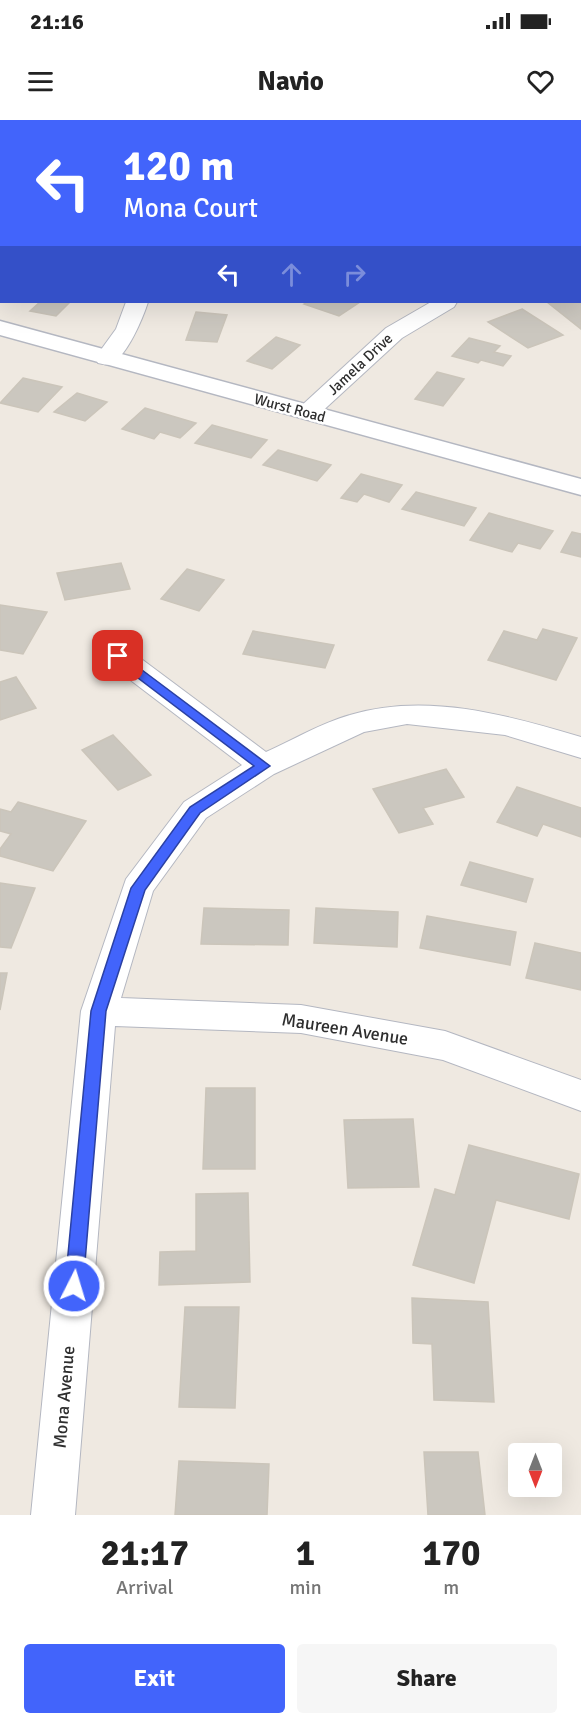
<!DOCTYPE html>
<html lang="en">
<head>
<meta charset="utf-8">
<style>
	:root { --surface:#fff; --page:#f6f6f6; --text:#222; --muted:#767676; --accent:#4264fb }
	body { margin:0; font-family:Signika,sans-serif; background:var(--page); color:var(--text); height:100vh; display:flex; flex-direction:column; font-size:22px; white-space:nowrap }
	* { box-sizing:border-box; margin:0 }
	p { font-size:20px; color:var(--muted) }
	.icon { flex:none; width:33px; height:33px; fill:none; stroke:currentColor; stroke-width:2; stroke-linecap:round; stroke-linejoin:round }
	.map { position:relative; height:1395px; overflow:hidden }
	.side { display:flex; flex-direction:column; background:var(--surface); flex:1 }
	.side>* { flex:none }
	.top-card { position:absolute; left:0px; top:0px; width:582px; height:183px; box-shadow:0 6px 24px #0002; background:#4264fb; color:#fff; overflow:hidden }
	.needle { width:39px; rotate:180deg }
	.fabs { position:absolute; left:508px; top:1323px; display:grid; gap:12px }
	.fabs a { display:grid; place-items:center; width:54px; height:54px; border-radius:6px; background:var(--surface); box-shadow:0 6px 24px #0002; font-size:30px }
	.pin { position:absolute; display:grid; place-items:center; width:51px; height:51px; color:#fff; margin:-26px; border-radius:12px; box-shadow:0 3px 9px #0006 }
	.me { position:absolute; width:66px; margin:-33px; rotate:5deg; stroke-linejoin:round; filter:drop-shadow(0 0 4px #0008) }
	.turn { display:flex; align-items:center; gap:21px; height:126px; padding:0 24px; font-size:27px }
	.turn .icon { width:78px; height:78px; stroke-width:2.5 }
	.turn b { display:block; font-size:42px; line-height:51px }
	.lanes { display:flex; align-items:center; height:57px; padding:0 24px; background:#0003; justify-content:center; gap:30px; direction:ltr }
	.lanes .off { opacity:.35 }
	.eta { display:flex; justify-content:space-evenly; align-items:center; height:102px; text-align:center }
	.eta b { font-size:36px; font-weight:800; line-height:42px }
	.button { display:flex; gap:12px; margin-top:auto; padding:12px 24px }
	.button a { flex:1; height:69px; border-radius:6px; background:var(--accent); color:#fff; font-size:24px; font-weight:800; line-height:69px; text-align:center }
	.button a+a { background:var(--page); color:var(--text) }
	.status { display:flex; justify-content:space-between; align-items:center; height:42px; padding:0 30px; background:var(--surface); direction:ltr }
	.status svg { height:16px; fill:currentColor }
	header { display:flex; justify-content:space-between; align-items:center; height:78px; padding:0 24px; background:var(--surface); font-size:27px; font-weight:800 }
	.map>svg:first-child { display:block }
	.building { fill:#cbc7bf; stroke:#cbc5ba; stroke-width:1.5 }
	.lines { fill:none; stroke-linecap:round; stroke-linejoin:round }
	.minor-casing { stroke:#b4b7c1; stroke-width:2 }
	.tertiary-casing { stroke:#b4b7c1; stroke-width:3 }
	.minor { fill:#fff; fill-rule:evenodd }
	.tertiary { fill:#fff; fill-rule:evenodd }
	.route { fill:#4264fb; stroke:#2b41a3; stroke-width:1.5 }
	.labels { text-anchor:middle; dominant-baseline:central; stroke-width:5; stroke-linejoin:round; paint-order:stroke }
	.far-street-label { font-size:15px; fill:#2e2e2e; stroke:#fff }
	.street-label { font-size:18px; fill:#2e2e2e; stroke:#fff }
</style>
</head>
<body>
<div class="status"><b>21:16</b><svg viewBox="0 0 49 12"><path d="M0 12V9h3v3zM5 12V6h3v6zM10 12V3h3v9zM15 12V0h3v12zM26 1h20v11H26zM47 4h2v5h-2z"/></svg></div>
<header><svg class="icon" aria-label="menu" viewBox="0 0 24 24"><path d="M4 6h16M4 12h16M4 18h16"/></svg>Navio<svg class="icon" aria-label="heart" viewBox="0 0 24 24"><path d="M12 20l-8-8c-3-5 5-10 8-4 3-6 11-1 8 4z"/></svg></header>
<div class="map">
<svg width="581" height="1395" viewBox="0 0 581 1395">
	<rect width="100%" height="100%" fill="#efe9e1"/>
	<g class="building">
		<path d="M 581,172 L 581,209 L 547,182 L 580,182 Z"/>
		<path d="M 40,182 L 70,182 L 56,196 L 30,191 Z"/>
		<path d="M 307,182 L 360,182 L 339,196 L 304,184 Z"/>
		<path d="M 522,189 L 563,215 L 528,228 L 488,202 Z"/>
		<path d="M 196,192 L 227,195 L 217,222 L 186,220 Z"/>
		<path d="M 276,217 L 300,225 L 272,249 L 247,241 Z"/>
		<path d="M 469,218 L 500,226 L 494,232 L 511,236 L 503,246 L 481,240 L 478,243 L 452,236 Z"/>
		<path d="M 437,252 L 464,259 L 443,286 L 415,279 Z"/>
		<path d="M 23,258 L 62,267 L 38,292 L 0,283 Z"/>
		<path d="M 77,273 L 107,282 L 85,301 L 54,292 Z"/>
		<path d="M 145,288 L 196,303 L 180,318 L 160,312 L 154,319 L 122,309 Z"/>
		<path d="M 212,305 L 267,320 L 251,338 L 195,323 Z"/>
		<path d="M 278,330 L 331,345 L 317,361 L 263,345 Z"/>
		<path d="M 361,354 L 402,365 L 389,382 L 364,374 L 357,382 L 341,378 Z"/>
		<path d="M 416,372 L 476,388 L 464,406 L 402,389 Z"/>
		<path d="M 489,393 L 553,411 L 540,429 L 518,423 L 512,432 L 470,420 Z"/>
		<path d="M 572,412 L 581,414 L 581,437 L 561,432 Z"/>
		<path d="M 121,443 L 130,469 L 65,480 L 57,453 Z"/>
		<path d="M 187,449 L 224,460 L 199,491 L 161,479 Z"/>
		<path d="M 0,485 L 47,492 L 23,534 L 0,530 Z"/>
		<path d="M 543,509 L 577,518 L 556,560 L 488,540 L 504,511 L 537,520 Z"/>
		<path d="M 253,511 L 334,525 L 325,548 L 243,534 Z"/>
		<path d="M 16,557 L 36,588 L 0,600 L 0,562 Z"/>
		<path d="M 113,615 L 151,655 L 118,670 L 82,630 Z"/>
		<path d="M 446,649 L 464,677 L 423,688 L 433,704 L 399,713 L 373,669 Z"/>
		<path d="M 517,667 L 581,688 L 581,717 L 543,704 L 537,716 L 497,702 Z"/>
		<path d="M 18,682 L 86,701 L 53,751 L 0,736 L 0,729 L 11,714 L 0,711 L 0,689 L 11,692 Z"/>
		<path d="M 470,742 L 533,759 L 526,782 L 461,765 Z"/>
		<path d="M 0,763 L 35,768 L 11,828 L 0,827 Z"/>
		<path d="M 204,788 L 289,790 L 288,825 L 201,824 Z"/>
		<path d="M 316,788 L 398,792 L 397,827 L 314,823 Z"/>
		<path d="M 427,796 L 516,812 L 510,845 L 420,828 Z"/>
		<path d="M 535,823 L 581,833 L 581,870 L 526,858 Z"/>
		<path d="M 0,853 L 7,853 L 0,890 Z"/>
		<path d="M 206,968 L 255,968 L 255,1049 L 203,1049 Z"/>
		<path d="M 413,999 L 419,1067 L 348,1068 L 344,1000 Z"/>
		<path d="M 469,1025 L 579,1054 L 569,1099 L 496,1080 L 474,1163 L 413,1145 L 435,1069 L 455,1075 Z"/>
		<path d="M 248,1073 L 250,1162 L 159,1165 L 160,1132 L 196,1131 L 196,1074 Z"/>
		<path d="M 412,1178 L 488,1182 L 494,1282 L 434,1280 L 432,1224 L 413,1223 Z"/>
		<path d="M 185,1187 L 239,1187 L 235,1288 L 179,1287 Z"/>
		<path d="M 424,1332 L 478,1332 L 485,1395 L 428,1395 Z"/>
		<path d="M 179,1341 L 269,1344 L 267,1395 L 175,1395 Z"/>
	</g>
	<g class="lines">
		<defs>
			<g id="minor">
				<rect x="154" y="0" width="18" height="2"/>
				<path d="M 532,0 L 555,0 L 531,2 Z"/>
				<rect x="580" y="130" width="1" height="12"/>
				<path d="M 126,182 L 148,182 C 143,198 127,236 112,243 C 107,246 103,244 98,243 L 95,238 L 116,209 Z"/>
				<path d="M 431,182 L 457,182 L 454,187 L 402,218 L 316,297 L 308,299 L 300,297 L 296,292 L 300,287 L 386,208 Z"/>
				<path d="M 118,527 L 128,529 L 266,632 C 293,620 321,603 350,595 C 426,572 508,595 581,617 L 581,638 L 505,615 L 407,604 L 364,612 L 274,654 L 206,698 L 153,771 L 121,878 L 301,885 L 445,911 L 581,960 L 581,991 L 443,940 L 301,913 L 115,906 L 75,1395 L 31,1395 L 81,891 L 126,759 L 184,682 L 242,645 L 108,543 L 104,536 L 108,529 Z"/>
			</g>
			<path id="tertiary" d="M 0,201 L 581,359 L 581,375 L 0,215 Z"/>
		</defs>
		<use href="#minor" class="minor-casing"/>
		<use href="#tertiary" class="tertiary-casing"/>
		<use href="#minor" class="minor"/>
		<use href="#tertiary" class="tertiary"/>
	</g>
	<path class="route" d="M 118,532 L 270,646 L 200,693 L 145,770 L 106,891 L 83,1166 L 80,1172 L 74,1174 L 68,1172 L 65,1166 L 91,891 L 131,768 L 190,687 L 254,646 L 113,539 L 112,536 L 113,533 Z"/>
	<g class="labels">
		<g class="far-street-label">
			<text transform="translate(360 244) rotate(-43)">Jamela Drive</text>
			<text transform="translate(290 288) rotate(15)">Wurst Road</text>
		</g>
		<g class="street-label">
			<text transform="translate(345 909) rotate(9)">Maureen Avenue</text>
			<text transform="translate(64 1277) rotate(-85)">Mona Avenue</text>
		</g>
	</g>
</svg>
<div class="fabs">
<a><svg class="needle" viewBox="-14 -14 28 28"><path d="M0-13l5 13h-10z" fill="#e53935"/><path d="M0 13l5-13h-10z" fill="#767676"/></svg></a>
</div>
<div class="pin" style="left:118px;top:536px;background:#d93025"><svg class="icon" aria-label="arrive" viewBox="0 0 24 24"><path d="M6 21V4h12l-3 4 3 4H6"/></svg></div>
<svg class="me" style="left:74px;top:1166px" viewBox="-20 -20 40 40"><circle r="17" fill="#4264fb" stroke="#fff" stroke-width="3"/><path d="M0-11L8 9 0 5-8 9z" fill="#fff"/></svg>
<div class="top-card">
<div class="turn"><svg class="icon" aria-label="left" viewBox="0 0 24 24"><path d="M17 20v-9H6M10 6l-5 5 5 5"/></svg><div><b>120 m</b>Mona Court</div></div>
<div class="lanes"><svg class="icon" aria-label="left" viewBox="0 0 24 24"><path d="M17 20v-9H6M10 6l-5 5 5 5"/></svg><svg class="icon off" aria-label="ahead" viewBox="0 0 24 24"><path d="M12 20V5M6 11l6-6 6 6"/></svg><svg class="icon off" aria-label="right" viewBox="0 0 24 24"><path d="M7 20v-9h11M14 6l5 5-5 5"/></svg></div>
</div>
</div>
<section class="side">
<div class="eta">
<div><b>21:17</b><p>Arrival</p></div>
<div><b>1</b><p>min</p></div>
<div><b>170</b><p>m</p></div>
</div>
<div class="button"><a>Exit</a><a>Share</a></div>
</section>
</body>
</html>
